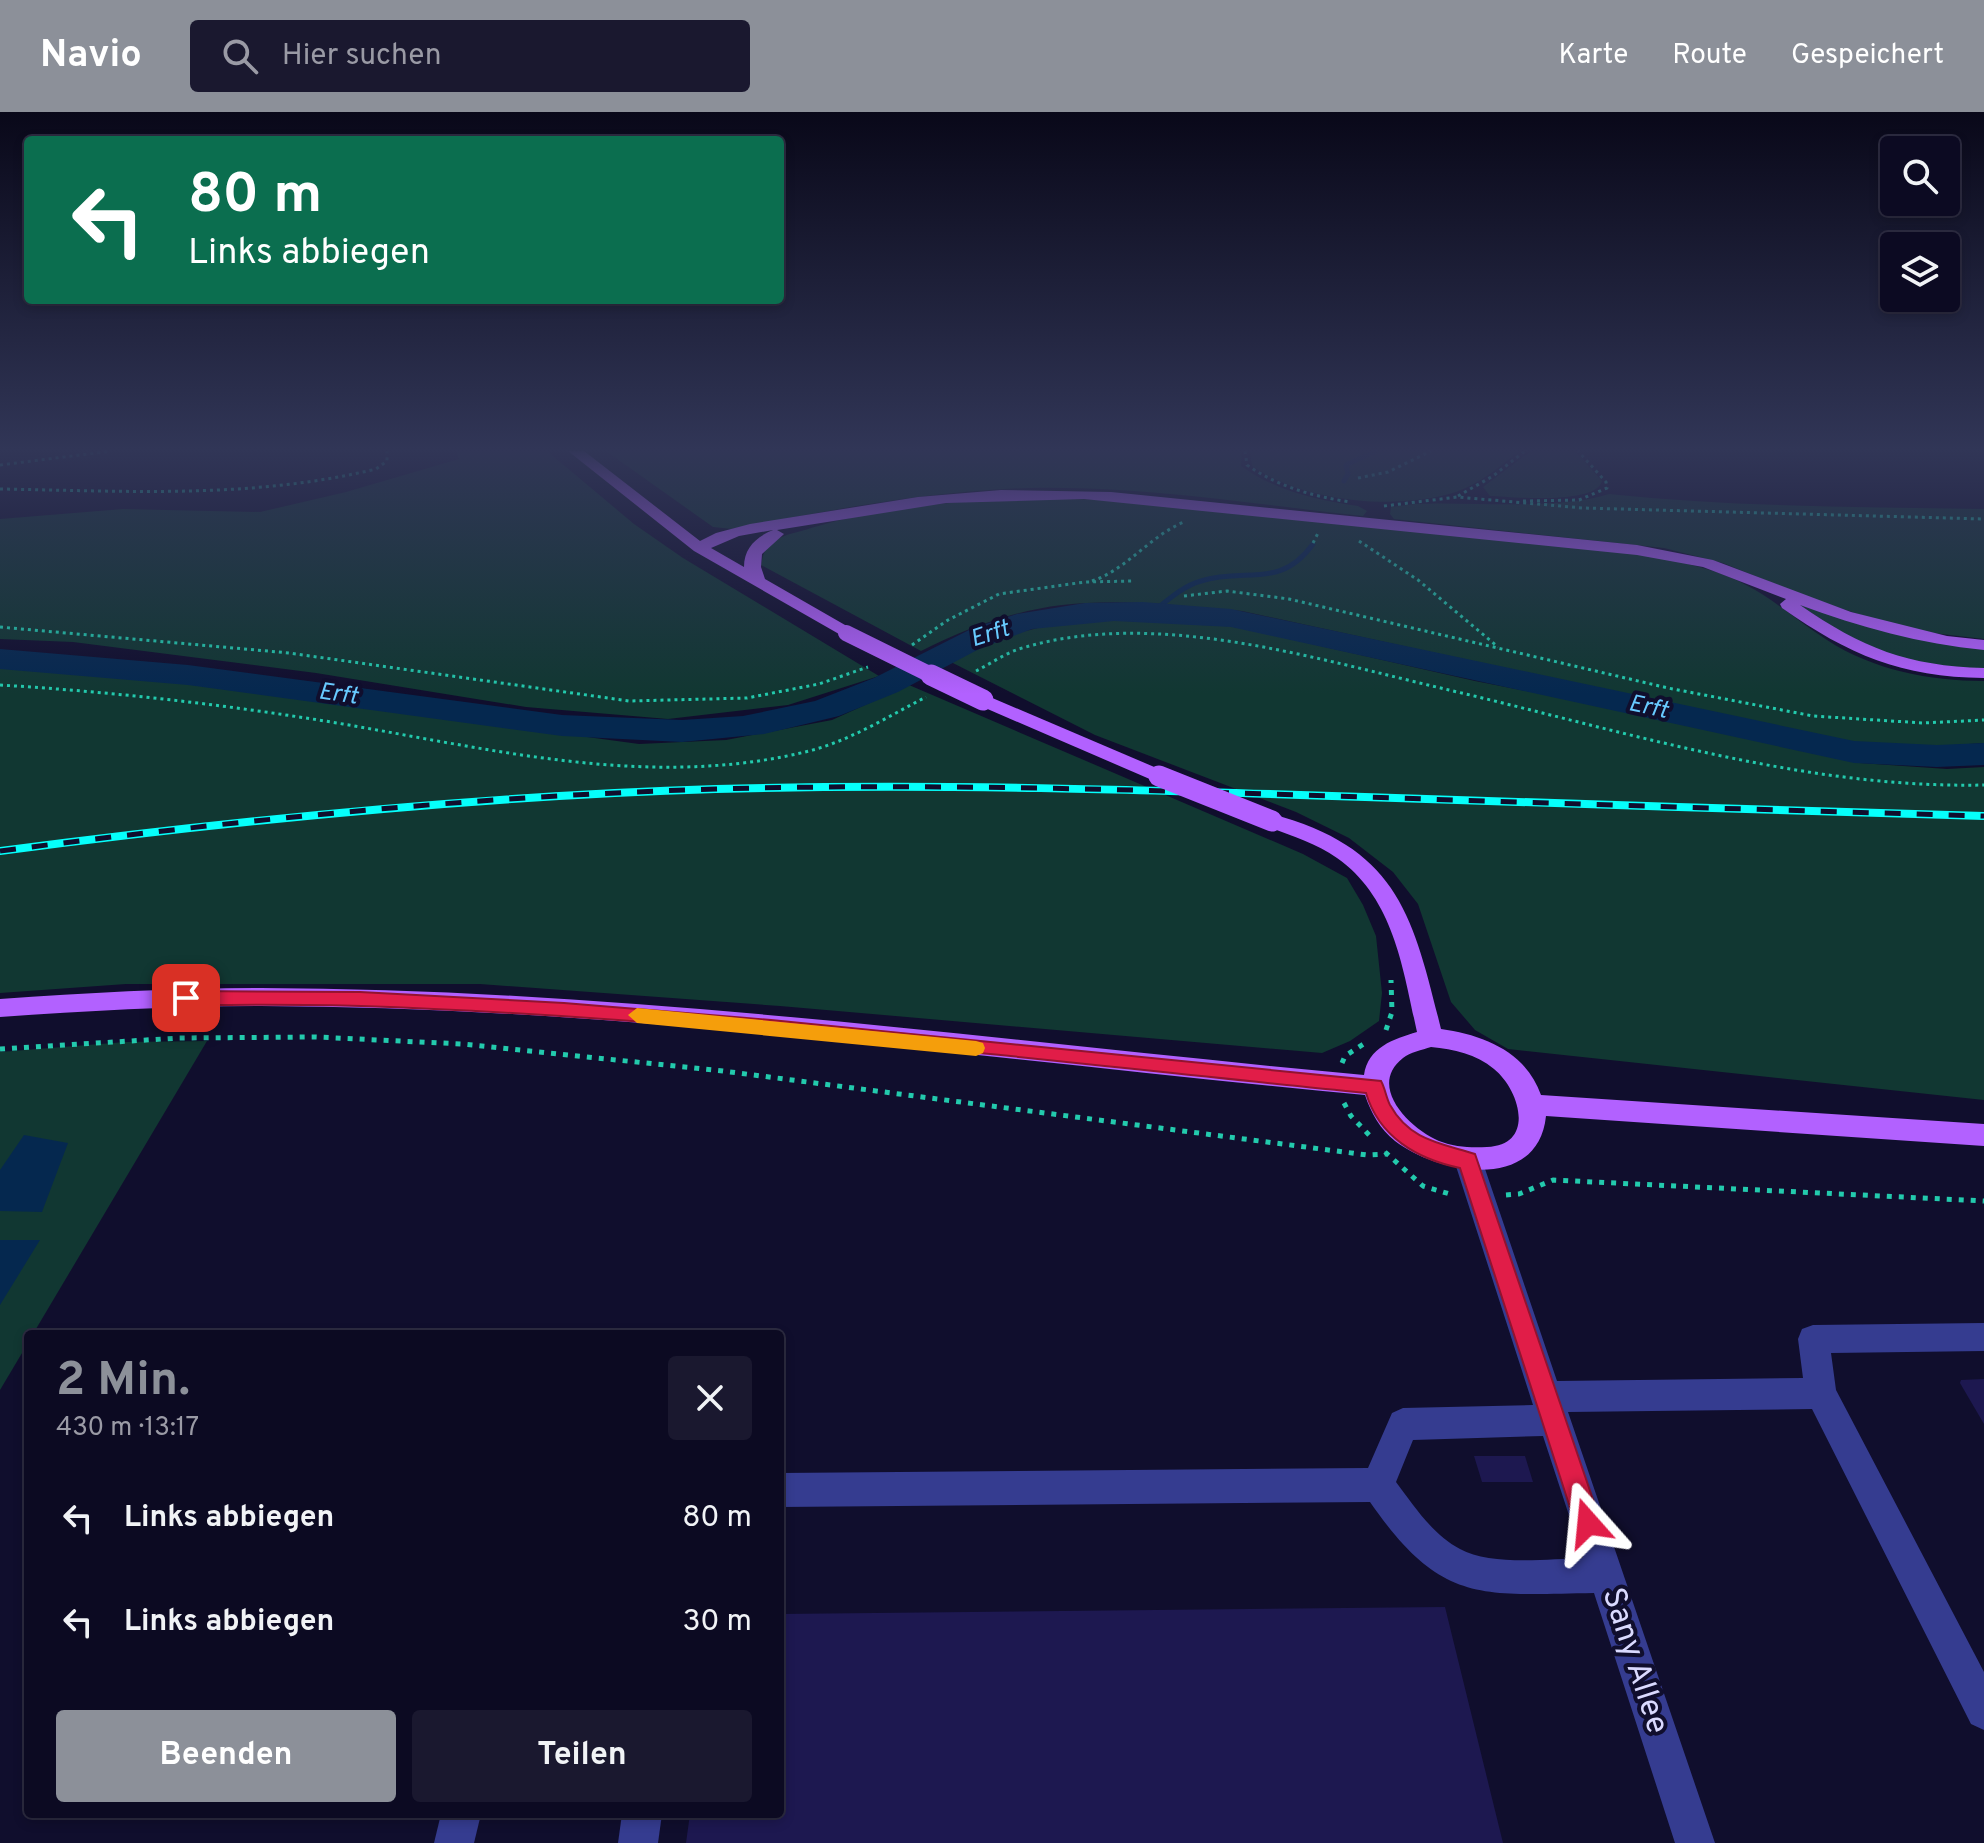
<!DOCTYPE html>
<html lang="de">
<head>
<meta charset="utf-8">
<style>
	:root { --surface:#0c0a22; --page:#1a182f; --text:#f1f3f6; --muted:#9a9aa5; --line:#2c2b40; --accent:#8c9099 }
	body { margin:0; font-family:Overpass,sans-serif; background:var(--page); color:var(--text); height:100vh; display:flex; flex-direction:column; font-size:30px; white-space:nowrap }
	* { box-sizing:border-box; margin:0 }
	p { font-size:26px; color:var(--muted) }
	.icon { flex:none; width:44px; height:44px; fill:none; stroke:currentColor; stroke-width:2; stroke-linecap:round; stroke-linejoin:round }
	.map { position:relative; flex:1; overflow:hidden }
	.sheet { position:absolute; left:24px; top:1218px; width:760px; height:488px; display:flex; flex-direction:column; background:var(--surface); border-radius:8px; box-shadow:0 4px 12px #0003,0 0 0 2px var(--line) }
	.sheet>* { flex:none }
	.top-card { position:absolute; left:24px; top:24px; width:760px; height:168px; border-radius:8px; box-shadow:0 4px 12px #0003,0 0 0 2px var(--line); background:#0b6e4f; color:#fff; overflow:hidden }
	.buttons { position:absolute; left:1880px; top:24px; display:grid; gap:16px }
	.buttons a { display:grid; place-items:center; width:80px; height:80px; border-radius:8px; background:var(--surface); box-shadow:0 4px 12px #0003,0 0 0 2px var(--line); font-size:40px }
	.pin { position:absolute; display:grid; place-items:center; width:68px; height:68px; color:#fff; margin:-34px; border-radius:16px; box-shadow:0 4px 12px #0006 }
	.me { position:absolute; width:88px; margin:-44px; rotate:342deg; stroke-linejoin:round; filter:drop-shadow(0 0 6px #0008) }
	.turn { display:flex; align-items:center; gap:28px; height:168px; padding:0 32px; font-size:36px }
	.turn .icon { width:104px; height:104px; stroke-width:2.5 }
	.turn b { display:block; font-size:56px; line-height:68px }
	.round { display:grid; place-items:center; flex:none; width:84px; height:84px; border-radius:8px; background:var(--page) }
	.summary { display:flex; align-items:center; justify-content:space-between; height:136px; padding:0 32px }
	h1 { font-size:48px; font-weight:700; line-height:60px; color:var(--accent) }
	.button { display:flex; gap:16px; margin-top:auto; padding:16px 32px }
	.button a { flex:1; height:92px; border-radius:8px; background:var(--accent); color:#fff; font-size:32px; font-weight:700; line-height:92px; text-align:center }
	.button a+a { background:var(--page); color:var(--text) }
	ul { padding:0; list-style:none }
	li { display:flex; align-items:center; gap:24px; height:104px; padding:0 32px }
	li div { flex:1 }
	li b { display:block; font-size:30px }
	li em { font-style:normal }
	header { display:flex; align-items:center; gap:48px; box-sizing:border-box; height:112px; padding:0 40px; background:var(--accent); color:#fff }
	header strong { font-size:38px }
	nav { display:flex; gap:44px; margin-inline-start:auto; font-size:28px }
	.search { width:560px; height:72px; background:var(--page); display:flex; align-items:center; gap:20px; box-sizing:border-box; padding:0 28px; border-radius:8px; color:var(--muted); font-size:30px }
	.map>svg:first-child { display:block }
	.green { fill:#113732 }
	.water { fill:#05284f }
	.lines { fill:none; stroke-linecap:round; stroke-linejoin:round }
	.stream { stroke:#05284f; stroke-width:5 }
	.river { fill:#05284f; fill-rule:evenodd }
	.building { fill:#1d1850 }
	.path-far1 { stroke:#23caad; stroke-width:3; stroke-dasharray:3 4; stroke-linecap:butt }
	.path { stroke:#23caad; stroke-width:5; stroke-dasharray:5 7; stroke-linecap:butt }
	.minor { fill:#353c90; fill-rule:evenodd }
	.major { fill:#b261ff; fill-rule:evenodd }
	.rail-casing { stroke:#06fffb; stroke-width:8 }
	.rail { stroke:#100e2d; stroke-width:5; stroke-dasharray:16; stroke-linecap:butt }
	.major-bridge-far1 { stroke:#b261ff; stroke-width:16 }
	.major-bridge { stroke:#b261ff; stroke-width:21 }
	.route { fill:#e11d48; stroke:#92132f; stroke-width:2 }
	.slow { fill:#f59e0b }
	.labels { text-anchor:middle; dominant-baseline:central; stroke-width:8; stroke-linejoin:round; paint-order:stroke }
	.far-water-label { font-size:24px; font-style:italic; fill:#68caff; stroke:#100e2d }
	.near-street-label { font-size:32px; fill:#dadaff; stroke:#100e2d }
</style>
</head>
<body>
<header>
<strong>Navio</strong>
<div class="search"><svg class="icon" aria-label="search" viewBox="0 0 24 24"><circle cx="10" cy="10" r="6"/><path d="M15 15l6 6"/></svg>Hier suchen</div>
<nav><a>Karte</a><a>Route</a><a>Gespeichert</a></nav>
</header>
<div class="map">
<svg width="1984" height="1731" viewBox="0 0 1984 1731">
	<rect width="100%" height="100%" fill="#100e2d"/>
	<g class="green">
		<path d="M 456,339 L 547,339 L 634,412 L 683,446 L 879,564 L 788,593 L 668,607 L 526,595 L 316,561 L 73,530 L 0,527 L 0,407 L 123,397 L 260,400 L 346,380 L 459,347 Z"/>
		<path d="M 606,339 L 1242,339 L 1241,354 C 1276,379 1316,388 1358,394 L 1367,399 L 1363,404 C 1252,392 1139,373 1028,376 C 928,379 830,398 732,417 L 713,415 Z"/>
		<path d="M 1250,339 L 1519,339 C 1501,354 1479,372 1456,380 C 1396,399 1304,390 1252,354 Z"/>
		<path d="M 1531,339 L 1575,339 L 1602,369 C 1596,393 1512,385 1490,384 L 1483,375 Z"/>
		<path d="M 1609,382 C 1733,395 1859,395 1984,397 L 1984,527 L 1933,521 L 1873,507 L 1810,486 L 1723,451 L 1664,436 L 1394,407 L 1390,402 L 1391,395 L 1414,392 C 1471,389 1556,399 1609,382 Z"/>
		<path d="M 1030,386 L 1111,388 L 1641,442 C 1676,450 1714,455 1746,473 C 1775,488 1799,510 1827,528 C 1873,558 1930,569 1984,569 L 1984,631 L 1924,635 L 1848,631 L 1242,499 C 1183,494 1121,486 1062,493 C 1012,499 965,517 921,539 L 761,453 C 763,442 765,435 776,428 C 785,422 800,420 811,416 C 882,395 956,389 1030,386 Z"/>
		<path d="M 1792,488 C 1855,514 1918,525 1984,537 L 1984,556 L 1956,558 L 1869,539 Z"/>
		<path d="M 1142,506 L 1232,514 L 1475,569 L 1670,607 L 1860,651 L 1947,657 L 1984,655 L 1984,988 L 1508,937 L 1475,918 L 1451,890 L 1418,792 L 1393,760 L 1349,726 L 1296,700 L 1095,623 L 947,548 L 1002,525 L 1065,509 Z"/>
		<path d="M 0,556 L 143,565 L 639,632 L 726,628 L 832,608 L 909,573 L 1303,742 L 1347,766 L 1363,793 L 1376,824 L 1382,881 L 1379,909 L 1350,929 L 1322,941 L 780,894 L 480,872 L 126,872 L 0,881 Z"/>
		<path d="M 207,929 L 33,1222 L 28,1222 L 28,1231 L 0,1278 L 0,940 L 125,930 Z"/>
	</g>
	<g class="water">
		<path d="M 24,1023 L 68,1031 L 42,1100 L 0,1099 L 0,1058 Z"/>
		<path d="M 0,1128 L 40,1128 L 0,1193 Z"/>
	</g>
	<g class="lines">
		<g class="stream">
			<path d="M 1344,369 L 1348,362 L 1346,353 L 1375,339"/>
			<path d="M 1154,499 C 1168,488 1183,474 1201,469 C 1246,455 1280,478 1313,432"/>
		</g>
		<path class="river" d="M 1143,490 L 1231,497 L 1854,629 L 1937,633 L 1984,631 L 1984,653 L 1937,655 L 1854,651 L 1231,515 L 1114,509 L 1032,517 L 981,536 L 898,580 L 839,604 L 764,622 L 682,630 L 562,624 L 188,573 L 0,557 L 0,537 L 188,553 L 562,603 L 682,608 L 743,604 L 815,589 L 874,566 L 973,516 L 1017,502 L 1085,491 Z"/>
	</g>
	<g class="building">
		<path d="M 1984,1267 L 1984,1312 L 1960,1271 L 1961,1268 Z"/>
		<path d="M 1474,1344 L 1525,1344 L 1533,1370 L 1482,1370 Z"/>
		<path d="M 1445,1495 L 1503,1731 L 686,1731 L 690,1702 L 780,1702 L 780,1502 Z"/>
	</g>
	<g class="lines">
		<g class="path-far1">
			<path d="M 1245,339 L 1247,353 C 1279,375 1312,384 1350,390"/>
			<path d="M 0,353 L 111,339"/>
			<path d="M 1358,366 L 1388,360 L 1431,339"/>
			<path d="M 0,377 C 127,379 251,387 376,357 L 387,349 L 387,339"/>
			<path d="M 1458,384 L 1493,364 L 1525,339"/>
			<path d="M 1523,389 L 1579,388 L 1607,376 L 1606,370 L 1578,339"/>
			<path d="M 1384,394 L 1457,385 L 1583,396 L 1984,407"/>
			<path d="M 1359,429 L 1418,468 L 1498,535"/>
			<path d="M 1313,431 L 1318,421"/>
			<path d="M 1092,469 C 1126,458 1150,424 1184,410"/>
			<path d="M 1184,484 L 1227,479 L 1289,487 L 1668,576 L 1813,604 L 1923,611 L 1984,608"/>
			<path d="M 0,515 L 289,541 L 629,589 L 747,586 L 819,572 L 868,555"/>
			<path d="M 912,533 L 948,508 L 999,482 L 1085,470 L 1132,469"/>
			<path d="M 976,559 C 990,552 1004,542 1019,537 C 1154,495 1316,547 1449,578 C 1624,619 1803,677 1984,673"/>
			<path d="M 0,573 C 115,580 229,593 343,612 C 495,638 651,677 805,640 C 848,630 887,605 926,585"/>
		</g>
		<g class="path">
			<path d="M 1386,918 L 1392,900 L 1391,868"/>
			<path d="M 0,937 L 179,926 L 316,925 L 462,932 L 723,959 L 1367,1043 L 1386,1042"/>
			<path d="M 1342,951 L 1345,944 L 1365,931"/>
			<path d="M 1344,991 L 1351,1004 L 1371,1025"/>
			<path d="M 1385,1040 L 1423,1074 L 1453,1083"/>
			<path d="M 1506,1083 L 1519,1082 L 1553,1068 L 1984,1089"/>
		</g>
		<g class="minor">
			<path d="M 1468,1037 L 1478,1040 L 1482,1048 L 1557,1269 L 1803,1266 L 1798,1227 L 1802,1217 L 1813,1213 L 1984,1211 L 1984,1239 L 1831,1241 L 1836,1278 L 1984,1560 L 1984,1618 L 1971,1612 L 1812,1297 L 1568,1300 L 1715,1731 L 1675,1731 L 1594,1481 C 1479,1483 1441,1492 1370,1390 L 780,1395 L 780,1361 L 1368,1356 L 1392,1301 L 1403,1296 L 1533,1293 L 1454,1048 L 1458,1040 ZM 1543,1324 L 1583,1446 C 1548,1447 1490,1454 1460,1437 C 1433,1423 1414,1394 1396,1370 L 1413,1328 Z"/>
			<path d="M 441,1702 L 481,1702 L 474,1731 L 434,1731 Z"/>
			<path d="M 622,1702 L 662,1702 L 658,1731 L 618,1731 Z"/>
		</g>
		<g class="major">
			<path d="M 568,339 L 584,339 L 700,429 L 716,421 L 750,412 L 918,385 L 1001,378 L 1111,380 L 1637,433 L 1713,448 L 1851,500 L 1947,524 L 1984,528 L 1984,538 C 1921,532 1859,515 1800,493 C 1862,536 1908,554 1984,556 L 1984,566 C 1901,565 1849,543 1782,496 L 1780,492 L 1786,487 L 1703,455 L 1637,443 L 1084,387 L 946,391 L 777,418 L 784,422 L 762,442 L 761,455 L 765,467 L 852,517 L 855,521 L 852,525 L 846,526 L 694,439 ZM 773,418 C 756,425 744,436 744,455 L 711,436 L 739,424 Z"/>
			<path d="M 983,582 L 1166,660 L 1169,664 L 1159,670 L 1152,668 L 976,592 L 974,588 Z"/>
			<path d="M 1272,702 C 1398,736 1413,803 1441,917 C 1484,923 1526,940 1541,983 L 1984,1012 L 1984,1034 L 1546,1004 C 1538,1081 1438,1062 1395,1029 C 1380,1017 1371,1001 1365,983 C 998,949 630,895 261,894 C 174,894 87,899 0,905 L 0,887 C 87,881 174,876 261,876 C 630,877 997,929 1364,963 C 1368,935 1394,927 1417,920 C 1403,857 1394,786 1337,746 C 1316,731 1289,723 1265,714 L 1261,709 ZM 1431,935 C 1454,937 1476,942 1494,957 C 1520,978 1536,1033 1487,1035 C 1471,1036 1454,1035 1439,1029 C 1409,1016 1367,974 1403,946 C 1410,940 1422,938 1431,935 Z"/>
		</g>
		<defs>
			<path id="rail" d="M 0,739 C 238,708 476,684 716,677 C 932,671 1149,678 1365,685 C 1571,692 1778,698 1984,704"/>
		</defs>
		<use href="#rail" class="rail-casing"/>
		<use href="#rail" class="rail"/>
		<path class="major-bridge-far1" d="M 846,521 L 935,565"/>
		<g class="major-bridge">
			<path d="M 931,563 L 983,588"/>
			<path d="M 1159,664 L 1272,709"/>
		</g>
	</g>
	<linearGradient id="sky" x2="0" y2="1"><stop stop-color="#090819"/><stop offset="0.58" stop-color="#313657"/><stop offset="1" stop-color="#313657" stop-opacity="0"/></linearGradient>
	<rect width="1984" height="582" fill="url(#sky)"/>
	<path class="route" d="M 186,879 L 360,880 L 564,891 L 771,908 L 1381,969 C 1385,976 1386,985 1390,993 C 1410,1029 1441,1031 1475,1042 L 1601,1411 L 1597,1420 L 1588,1424 L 1579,1420 L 1575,1411 L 1460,1056 C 1417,1047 1379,1025 1366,981 C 1032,948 697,905 361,894 C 303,892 244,893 186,893 L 176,886 Z"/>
	<path class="slow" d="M 637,896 L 976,929 L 983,931 L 985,936 L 983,941 L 976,944 L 637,911 L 628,903 Z"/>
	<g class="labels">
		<g class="far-water-label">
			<text transform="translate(990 523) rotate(-18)">Erft</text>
			<text transform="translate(338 583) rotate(8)">Erft</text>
			<text transform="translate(1648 596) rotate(12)">Erft</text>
		</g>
		<g class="near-street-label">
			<text transform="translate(1634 1549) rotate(72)">Sany Allee</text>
		</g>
	</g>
</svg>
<div class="buttons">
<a><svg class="icon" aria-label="search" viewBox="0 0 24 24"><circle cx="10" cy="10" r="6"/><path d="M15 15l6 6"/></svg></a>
<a><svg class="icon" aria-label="layers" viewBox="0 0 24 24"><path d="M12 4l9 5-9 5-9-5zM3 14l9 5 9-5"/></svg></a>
</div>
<div class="pin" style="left:186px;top:886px;background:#d93025"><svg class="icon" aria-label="arrive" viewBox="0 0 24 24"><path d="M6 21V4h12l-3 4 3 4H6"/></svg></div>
<svg class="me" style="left:1588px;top:1411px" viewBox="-20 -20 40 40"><path d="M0-17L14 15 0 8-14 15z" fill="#e11d48" stroke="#fff" stroke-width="4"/></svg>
<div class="top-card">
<div class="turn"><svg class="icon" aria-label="left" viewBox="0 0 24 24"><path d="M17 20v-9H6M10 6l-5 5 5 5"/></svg><div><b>80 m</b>Links abbiegen</div></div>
</div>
<section class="sheet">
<div class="summary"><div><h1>2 Min.</h1><p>430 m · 13:17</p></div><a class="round"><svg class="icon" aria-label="close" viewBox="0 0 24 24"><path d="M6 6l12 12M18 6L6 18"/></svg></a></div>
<ul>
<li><svg class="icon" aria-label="left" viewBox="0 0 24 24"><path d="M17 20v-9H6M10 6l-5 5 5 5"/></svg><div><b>Links abbiegen</b></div><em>80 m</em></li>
<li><svg class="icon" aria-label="left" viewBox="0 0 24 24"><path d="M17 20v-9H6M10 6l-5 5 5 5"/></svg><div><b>Links abbiegen</b></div><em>30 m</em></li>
</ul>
<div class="button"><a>Beenden</a><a>Teilen</a></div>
</section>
</div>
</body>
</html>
